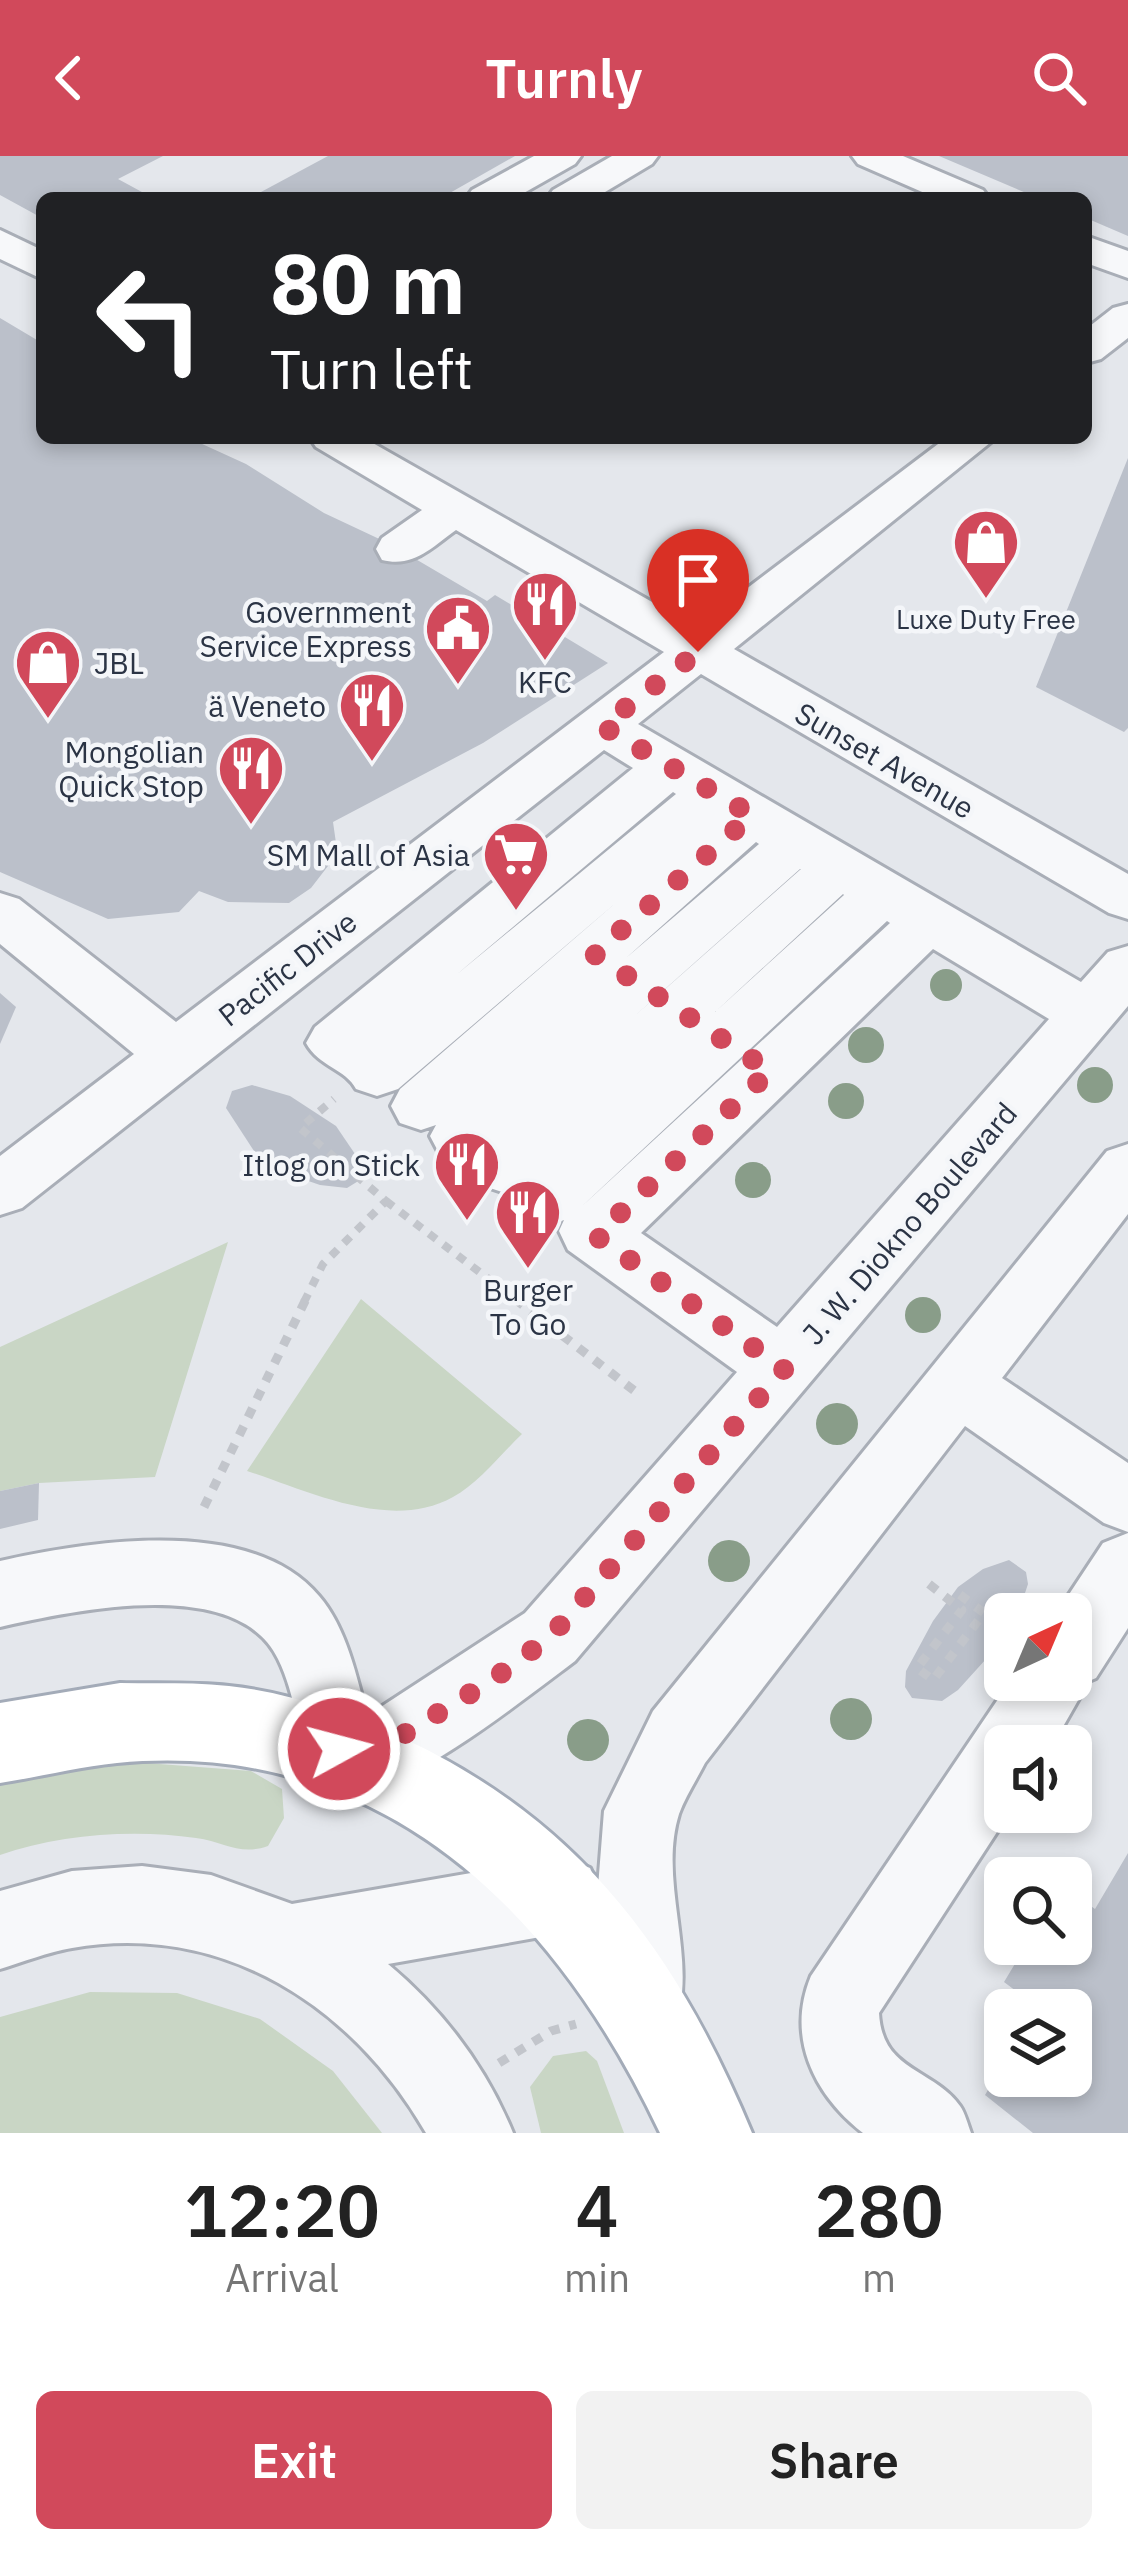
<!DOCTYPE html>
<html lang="en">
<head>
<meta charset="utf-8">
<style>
	:root { --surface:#fff; --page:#f2f2f2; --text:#222; --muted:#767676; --accent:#d1495b }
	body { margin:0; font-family:"IBM Plex Sans",sans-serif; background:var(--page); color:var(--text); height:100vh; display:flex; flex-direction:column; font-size:45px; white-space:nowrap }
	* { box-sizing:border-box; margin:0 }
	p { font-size:39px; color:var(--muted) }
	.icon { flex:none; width:66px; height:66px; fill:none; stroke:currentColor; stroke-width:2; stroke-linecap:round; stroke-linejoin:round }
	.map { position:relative; height:1977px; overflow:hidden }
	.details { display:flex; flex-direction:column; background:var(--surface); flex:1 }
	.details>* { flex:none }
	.banner { position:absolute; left:36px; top:36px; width:1056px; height:252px; border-radius:18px; box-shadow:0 6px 18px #0003; background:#202124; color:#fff; overflow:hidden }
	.needle { width:78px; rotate:44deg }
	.buttons { position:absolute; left:984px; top:1437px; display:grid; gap:24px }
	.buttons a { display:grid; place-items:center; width:108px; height:108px; border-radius:18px; background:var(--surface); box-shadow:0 6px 18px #0003; font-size:60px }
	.pin { position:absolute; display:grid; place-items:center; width:102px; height:102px; color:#fff; margin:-123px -51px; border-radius:50% 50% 50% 0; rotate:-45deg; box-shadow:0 0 12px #0007 }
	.pin .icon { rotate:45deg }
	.me { position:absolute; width:132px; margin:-66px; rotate:83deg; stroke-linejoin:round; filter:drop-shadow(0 0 9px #0008) }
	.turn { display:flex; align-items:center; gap:42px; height:252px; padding:0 36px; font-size:54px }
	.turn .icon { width:156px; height:156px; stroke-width:2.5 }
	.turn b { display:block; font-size:84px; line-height:102px }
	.eta { display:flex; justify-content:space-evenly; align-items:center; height:204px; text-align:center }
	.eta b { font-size:72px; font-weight:600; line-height:84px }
	.button { display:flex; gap:24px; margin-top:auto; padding:24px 36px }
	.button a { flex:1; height:138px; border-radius:18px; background:var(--accent); color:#fff; font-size:48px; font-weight:600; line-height:138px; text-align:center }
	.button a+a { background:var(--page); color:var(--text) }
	header { display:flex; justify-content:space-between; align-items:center; height:156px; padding:0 36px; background:var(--accent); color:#fff; font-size:54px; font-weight:600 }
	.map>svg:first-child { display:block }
	.green { fill:#c9d6c5 }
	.building { fill:#bbc0ca }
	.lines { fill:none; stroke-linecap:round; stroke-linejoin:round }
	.minor-casing { stroke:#a9aeb7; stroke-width:6 }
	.major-casing { stroke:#a3abb8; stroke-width:6 }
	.path-far1 { stroke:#c2c5cb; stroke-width:8; stroke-dasharray:9 9; stroke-linecap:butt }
	.path { stroke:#c2c5cb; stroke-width:9; stroke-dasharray:10 10; stroke-linecap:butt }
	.minor { fill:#f7f8fa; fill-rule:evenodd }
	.major { fill:#fff; fill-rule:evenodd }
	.tree { fill:#899d89 }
	.route { stroke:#d1495b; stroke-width:21; stroke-dasharray:0 37.8 }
	.labels { text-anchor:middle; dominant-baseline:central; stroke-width:9; stroke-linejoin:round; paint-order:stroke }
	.far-poi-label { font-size:27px; fill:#2b3445; stroke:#f4f6f9 }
	.poi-label { font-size:30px; fill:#2b3445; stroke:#f4f6f9; text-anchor:end }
	.street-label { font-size:30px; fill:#2b3445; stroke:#f4f6f9 }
</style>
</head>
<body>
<header><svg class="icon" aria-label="back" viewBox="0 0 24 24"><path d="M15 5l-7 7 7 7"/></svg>Turnly<svg class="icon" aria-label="search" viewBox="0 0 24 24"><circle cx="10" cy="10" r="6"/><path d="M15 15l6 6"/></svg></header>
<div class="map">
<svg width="1128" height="1977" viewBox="0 0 1128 1977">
	<rect width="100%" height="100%" fill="#e4e7ec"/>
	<g class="green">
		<path d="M 228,1086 L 155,1321 L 39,1327 L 0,1335 L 0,1191 Z"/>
		<path d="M 361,1143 L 522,1278 C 501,1298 478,1328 453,1341 C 390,1376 309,1335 247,1315 Z"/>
		<path d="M 107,1604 L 251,1615 L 282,1633 L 284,1662 L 268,1690 C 240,1700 225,1686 196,1682 C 134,1673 59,1678 0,1699 L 0,1625 Z"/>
		<path d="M 90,1836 L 177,1837 L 260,1863 L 333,1915 L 382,1977 L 0,1977 L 0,1861 Z"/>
		<path d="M 586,1895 L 597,1905 L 624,1977 L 541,1977 L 530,1931 L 553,1900 Z"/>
	</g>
	<g class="building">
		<path d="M 0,0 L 163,0 L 118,23 L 153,42 L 42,42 L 42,62 L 0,39 Z"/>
		<path d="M 328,0 L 515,0 L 441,42 L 250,42 Z"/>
		<path d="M 939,0 L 1128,0 L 1128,80 L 1086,62 L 1086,42 L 1038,42 Z"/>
		<path d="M 0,162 L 42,187 L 42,282 L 189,282 L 246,308 L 324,357 L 390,388 L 487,445 L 495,439 L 608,507 L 483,587 L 333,666 L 336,687 L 328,710 L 311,732 L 289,747 L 228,746 L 199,735 L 179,756 L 108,763 L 0,716 Z"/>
		<path d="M 1128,302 L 1128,572 L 1124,576 L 1036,531 Z"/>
		<path d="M 0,837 L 16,851 L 0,888 Z"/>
		<path d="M 252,929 L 290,940 L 336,970 L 355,998 L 360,1024 L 347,1032 L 320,1029 L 285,1017 L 254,995 L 226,952 L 232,935 Z"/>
		<path d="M 39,1327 L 38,1364 L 0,1373 L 0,1335 Z"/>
		<path d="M 1009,1404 L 1026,1416 L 1028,1428 L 1018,1458 L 1005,1458 L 1005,1482 L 958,1534 L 942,1545 L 912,1542 L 905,1531 L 906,1515 L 933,1465 L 958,1431 L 983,1413 Z"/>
		<path d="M 1128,1697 L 1128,1977 L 1033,1977 L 985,1939 L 1005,1905 L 1005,1920 L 1071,1920 L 1071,1854 L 1035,1854 L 1037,1851 L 1004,1826 L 1027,1788 L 1071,1788 L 1071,1736 L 1095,1753 Z"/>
	</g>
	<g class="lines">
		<defs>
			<g id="minor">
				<path d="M 534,0 L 581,0 L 575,8 L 515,42 L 466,42 L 472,34 Z"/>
				<path d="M 612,0 L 658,0 L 652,8 L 595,42 L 547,42 L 553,34 Z"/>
				<path d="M 852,0 L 903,0 L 983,34 L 989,42 L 936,42 L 858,8 Z"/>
				<path d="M 0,74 L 42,94 L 42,123 L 0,103 Z"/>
				<path d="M 1086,80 L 1128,95 L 1128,122 L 1086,107 Z"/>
				<path d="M 1128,148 L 1128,182 L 1101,203 L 1086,207 L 1086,173 L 1113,152 Z"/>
				<path d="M 310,282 L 364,282 L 696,471 L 946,282 L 996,282 L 734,493 L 1128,718 L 1128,763 L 1109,757 L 701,518 L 638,568 L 1081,826 L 1108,796 L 1128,790 L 1128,850 L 575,1505 C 510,1554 440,1609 365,1640 L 313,1619 C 298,1582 296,1539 278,1503 C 237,1418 73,1455 0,1471 L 0,1405 C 90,1385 251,1359 319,1440 C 346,1471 357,1521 367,1560 L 525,1457 L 737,1216 L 568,1094 L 559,1075 L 564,1064 L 548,1070 L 526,1062 L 517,1044 L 524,1030 L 505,1037 L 484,1030 L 475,1012 L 483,996 L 460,1004 L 439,997 L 430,980 L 436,969 L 421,974 L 400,967 L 391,950 L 400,933 L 618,745 L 398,933 L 377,940 L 356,933 C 346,913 319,911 306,887 L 315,871 L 633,612 L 604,594 L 22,1052 L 0,1059 L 0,1000 L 134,898 L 0,788 L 0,737 L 19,743 L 176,866 L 664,496 L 456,374 C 432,391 414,412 382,404 L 376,393 L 382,382 L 422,354 L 316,291 ZM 673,636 L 676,638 L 456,819 ZM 756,686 L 759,688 L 626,802 ZM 800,713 L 801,713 L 629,865 ZM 843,738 L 844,739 L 715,856 ZM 887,765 L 890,767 L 580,1052 ZM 933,793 L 1049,863 L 777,1171 L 641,1077 Z"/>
				<path d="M 1128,988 L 1128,1058 L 1002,1222 L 1128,1307 L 1128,1376 L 1104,1367 L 965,1270 L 705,1607 C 697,1623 685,1641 679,1658 C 657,1728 701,1808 673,1875 L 645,1887 L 617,1875 L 605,1847 L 599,1746 L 590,1766 L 563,1777 L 388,1808 C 443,1854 486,1911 513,1977 L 426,1977 C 353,1850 222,1765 72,1792 C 48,1796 23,1806 0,1813 L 0,1735 L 72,1715 L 142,1710 L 211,1719 L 292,1748 L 563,1701 L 590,1712 L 598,1731 L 604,1655 L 653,1555 L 1107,995 Z"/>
				<path d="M 1128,1377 L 1128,1472 L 1096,1522 L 1089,1525 L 1052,1590 L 1005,1590 L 1005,1656 L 1010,1656 L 879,1857 C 882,1916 933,1912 960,1950 C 965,1957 968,1969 971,1977 L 863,1977 C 813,1938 786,1880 811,1820 L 1011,1524 L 1071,1524 L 1071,1458 L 1056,1458 L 1103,1387 Z"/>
			</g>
			<path id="major" d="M 120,1527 C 156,1528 193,1526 229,1530 C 287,1536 344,1556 396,1579 C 578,1661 677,1796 752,1977 L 660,1977 C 555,1755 382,1582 117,1607 C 78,1611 39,1621 0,1627 L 0,1547 Z"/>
		</defs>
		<use href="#minor" class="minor-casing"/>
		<use href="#major" class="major-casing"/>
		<g class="path-far1">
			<path d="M 386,1045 L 519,1146"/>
			<path d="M 304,1146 L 323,1108 L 386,1045 L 300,972 L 334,943"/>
		</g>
		<g class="path">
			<path d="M 515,1143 L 636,1236"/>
			<path d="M 204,1351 L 306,1143"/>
			<path d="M 929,1428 L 962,1454 L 917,1512 L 933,1524 L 984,1457 L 955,1435"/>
			<path d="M 499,1907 L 551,1875 L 576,1868"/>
		</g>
		<use href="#minor" class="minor"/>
		<use href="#major" class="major"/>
	</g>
	<g class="tree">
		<circle cx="946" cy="829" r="16"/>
		<circle cx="866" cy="889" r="18"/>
		<circle cx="1095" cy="929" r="18"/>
		<circle cx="846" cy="945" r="18"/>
		<circle cx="753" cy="1024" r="18"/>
		<circle cx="923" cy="1159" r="18"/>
		<circle cx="837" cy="1268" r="21"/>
		<circle cx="729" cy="1405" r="21"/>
		<circle cx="851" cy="1563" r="21"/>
		<circle cx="588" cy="1584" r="21"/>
	</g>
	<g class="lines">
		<path class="route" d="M 339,1593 L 364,1603 L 492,1524 L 550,1481 L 784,1213 L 596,1080 L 770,915 L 594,798 L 752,659 L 602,570 L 698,496"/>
	</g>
	<defs>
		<symbol id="shop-pin" viewBox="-11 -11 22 30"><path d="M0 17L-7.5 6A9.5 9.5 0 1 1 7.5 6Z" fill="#d1495b" stroke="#f4f6f9"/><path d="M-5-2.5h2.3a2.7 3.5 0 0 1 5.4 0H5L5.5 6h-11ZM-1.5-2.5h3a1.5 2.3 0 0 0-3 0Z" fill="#fff"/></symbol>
		<symbol id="restaurant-pin" viewBox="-11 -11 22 30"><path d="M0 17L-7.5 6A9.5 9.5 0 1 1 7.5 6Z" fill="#d1495b" stroke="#f4f6f9"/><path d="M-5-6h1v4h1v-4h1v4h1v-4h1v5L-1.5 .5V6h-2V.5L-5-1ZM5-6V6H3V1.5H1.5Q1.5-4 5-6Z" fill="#fff"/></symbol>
		<symbol id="civic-pin" viewBox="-11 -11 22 30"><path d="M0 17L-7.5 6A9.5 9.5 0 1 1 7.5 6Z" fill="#d1495b" stroke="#f4f6f9"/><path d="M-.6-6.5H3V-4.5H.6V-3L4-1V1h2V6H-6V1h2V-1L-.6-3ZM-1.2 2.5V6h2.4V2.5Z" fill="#fff"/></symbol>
		<symbol id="supermarket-pin" viewBox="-11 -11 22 30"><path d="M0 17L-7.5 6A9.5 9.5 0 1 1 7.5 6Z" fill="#d1495b" stroke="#f4f6f9"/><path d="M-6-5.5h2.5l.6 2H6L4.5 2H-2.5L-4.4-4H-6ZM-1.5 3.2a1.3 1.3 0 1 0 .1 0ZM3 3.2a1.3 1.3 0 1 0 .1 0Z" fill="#fff"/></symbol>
	</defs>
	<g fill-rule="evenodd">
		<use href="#shop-pin" x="948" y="348" width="76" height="104"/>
		<use href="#restaurant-pin" x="507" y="410" width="76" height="104"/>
		<use href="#civic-pin" x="420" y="434" width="76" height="104"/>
		<use href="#shop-pin" x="10" y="468" width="76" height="104"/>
		<use href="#restaurant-pin" x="334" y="511" width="76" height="104"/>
		<use href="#restaurant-pin" x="213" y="574" width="76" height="104"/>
		<use href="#supermarket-pin" x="478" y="660" width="76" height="104"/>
		<use href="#restaurant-pin" x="429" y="970" width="76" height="104"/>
		<use href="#restaurant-pin" x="490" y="1018" width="76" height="104"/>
	</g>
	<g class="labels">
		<g class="far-poi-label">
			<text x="986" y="462">Luxe Duty Free</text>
		</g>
		<g class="poi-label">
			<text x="412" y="455">Government<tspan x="412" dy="34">Service Express</tspan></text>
			<text x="94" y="506" text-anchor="start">JBL</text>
			<text x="545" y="525" text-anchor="middle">KFC</text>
			<text x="326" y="549">ä Veneto</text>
			<text x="204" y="595">Mongolian<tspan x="204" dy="34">Quick Stop</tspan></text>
			<text x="470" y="698">SM Mall of Asia</text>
			<text x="420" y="1008">Itlog on Stick</text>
			<text x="528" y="1133" text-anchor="middle">Burger<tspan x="528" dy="34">To Go</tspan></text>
		</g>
		<g class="street-label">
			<text transform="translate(885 604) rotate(30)">Sunset Avenue</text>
			<text transform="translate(287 812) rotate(-38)">Pacific Drive</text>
			<text transform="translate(909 1067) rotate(-49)">J. W. Diokno Boulevard</text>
		</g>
	</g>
</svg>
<div class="buttons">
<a><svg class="needle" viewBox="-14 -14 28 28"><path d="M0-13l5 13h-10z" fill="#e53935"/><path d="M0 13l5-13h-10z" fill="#767676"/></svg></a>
<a><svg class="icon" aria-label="sound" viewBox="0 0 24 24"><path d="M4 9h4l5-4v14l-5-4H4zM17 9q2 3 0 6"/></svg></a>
<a><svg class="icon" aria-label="search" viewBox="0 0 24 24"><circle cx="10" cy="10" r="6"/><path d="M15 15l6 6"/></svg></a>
<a><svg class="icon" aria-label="layers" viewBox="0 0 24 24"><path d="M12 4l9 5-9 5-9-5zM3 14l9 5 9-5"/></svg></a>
</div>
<div class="pin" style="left:698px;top:496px;background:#d93025"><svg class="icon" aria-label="arrive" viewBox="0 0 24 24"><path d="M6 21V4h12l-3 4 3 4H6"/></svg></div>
<svg class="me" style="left:339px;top:1593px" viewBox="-20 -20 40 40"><circle r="17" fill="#d1495b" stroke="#fff" stroke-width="3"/><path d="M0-11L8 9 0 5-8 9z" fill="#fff"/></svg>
<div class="banner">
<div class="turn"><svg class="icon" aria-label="left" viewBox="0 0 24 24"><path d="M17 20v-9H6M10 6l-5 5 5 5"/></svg><div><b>80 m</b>Turn left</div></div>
</div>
</div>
<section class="details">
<div class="eta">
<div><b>12:20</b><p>Arrival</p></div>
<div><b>4</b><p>min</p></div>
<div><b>280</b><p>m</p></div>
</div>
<div class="button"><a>Exit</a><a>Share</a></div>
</section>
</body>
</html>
